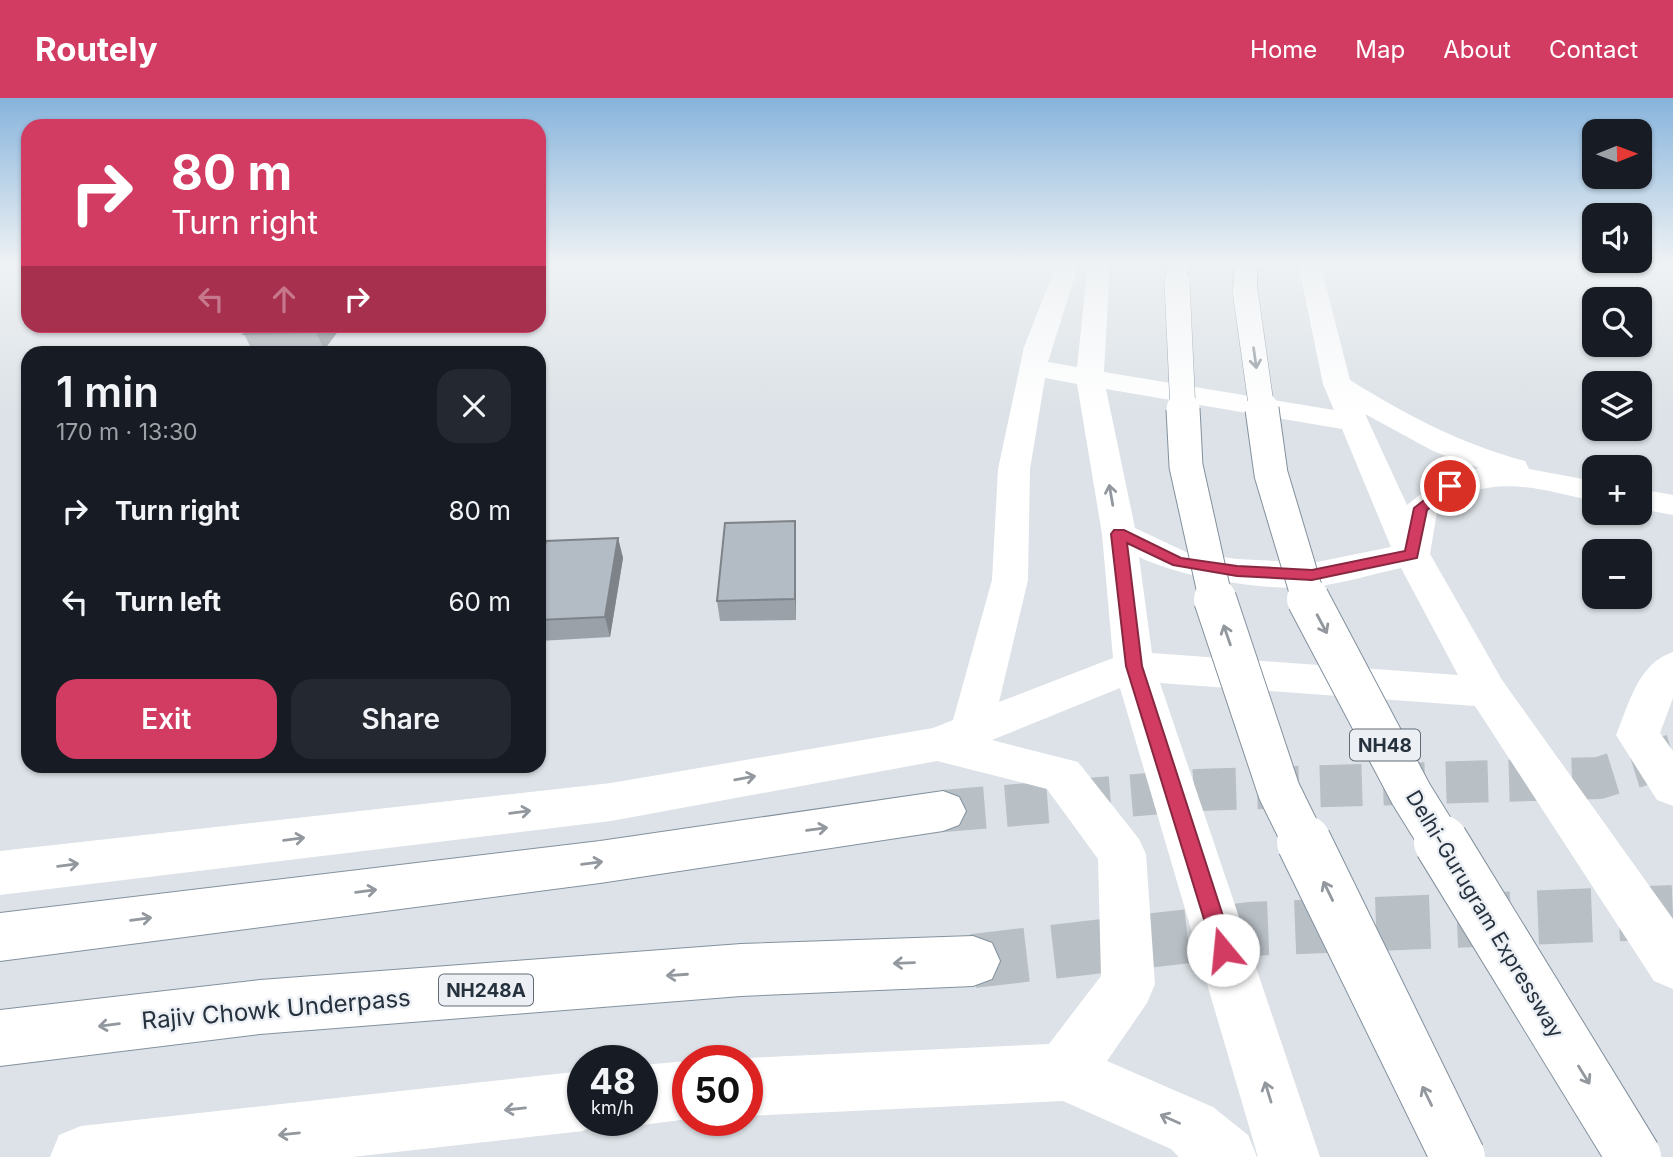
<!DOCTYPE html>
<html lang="en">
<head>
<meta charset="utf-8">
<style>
	:root { --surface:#171b24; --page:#242831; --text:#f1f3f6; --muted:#9ea1a6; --accent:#d23c63 }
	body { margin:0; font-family:Inter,sans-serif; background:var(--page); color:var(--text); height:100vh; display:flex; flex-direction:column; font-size:26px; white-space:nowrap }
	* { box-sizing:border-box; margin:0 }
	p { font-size:23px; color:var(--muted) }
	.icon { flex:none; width:38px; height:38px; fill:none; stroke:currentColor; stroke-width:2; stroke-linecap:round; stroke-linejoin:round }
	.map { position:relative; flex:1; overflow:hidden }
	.panel { position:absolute; left:21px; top:248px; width:525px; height:427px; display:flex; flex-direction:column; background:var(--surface); border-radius:21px; box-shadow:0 2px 5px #0004 }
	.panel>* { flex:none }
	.top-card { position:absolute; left:21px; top:21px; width:525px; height:214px; border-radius:21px; box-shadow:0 2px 5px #0004; background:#d23c63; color:#fff; overflow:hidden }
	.needle { width:46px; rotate:89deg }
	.buttons { position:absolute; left:1582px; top:21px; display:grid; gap:14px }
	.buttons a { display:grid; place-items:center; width:70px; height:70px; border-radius:14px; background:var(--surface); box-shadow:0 2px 5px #0004; font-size:35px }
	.speed { position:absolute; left:567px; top:947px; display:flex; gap:14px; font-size:35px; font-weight:700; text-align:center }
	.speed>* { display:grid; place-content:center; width:91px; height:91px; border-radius:50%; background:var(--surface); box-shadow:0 2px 5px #0004; line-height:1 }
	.speed small { font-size:18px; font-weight:400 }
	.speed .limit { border:10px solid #d22; background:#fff; color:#111 }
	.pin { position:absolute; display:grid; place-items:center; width:60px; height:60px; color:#fff; margin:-30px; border:4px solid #fff; border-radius:50%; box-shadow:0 2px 7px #0007 }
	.me { position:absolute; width:77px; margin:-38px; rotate:343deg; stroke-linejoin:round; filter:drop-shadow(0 0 5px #0008) }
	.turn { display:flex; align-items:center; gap:24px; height:147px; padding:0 35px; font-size:32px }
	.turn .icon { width:91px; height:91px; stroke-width:2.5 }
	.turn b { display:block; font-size:49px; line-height:60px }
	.lanes { display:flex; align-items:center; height:66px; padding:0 35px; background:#0003; justify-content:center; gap:35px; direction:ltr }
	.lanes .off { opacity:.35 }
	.round { display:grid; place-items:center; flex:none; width:74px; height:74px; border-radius:21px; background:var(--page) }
	.summary { display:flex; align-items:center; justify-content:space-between; height:119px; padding:0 35px }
	h1 { font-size:42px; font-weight:600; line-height:52px }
	.cta { display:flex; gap:14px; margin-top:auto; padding:14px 35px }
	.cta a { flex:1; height:80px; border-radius:21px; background:var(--accent); color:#fff; font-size:28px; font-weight:600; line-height:80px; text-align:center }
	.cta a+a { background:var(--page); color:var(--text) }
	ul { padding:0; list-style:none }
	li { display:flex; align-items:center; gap:21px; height:91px; padding:0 35px }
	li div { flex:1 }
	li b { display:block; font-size:26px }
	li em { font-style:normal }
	header { display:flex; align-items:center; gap:42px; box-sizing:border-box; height:98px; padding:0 35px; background:var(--accent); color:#fff }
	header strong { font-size:33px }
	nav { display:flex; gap:38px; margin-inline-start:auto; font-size:24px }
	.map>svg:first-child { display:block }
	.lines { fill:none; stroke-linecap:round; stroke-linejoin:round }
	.primary-tunnel-far1 { stroke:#b8bfc5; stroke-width:42; stroke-dasharray:42 21; stroke-linecap:butt }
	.primary-tunnel { stroke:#b8bfc5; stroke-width:54; stroke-dasharray:54 27; stroke-linecap:butt }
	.highway-casing { stroke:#83919e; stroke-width:2 }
	.secondary { fill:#fff; fill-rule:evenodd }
	.highway { fill:#fff; fill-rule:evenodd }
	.highway-bridge-far3-casing { stroke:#83919e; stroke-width:26; stroke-linecap:butt }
	.highway-bridge-far2-casing { stroke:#83919e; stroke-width:35; stroke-linecap:butt }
	.highway-bridge-far1-casing { stroke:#83919e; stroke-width:44; stroke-linecap:butt }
	.highway-bridge-casing { stroke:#83919e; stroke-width:56; stroke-linecap:butt }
	.highway-bridge-far3 { stroke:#fff; stroke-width:25 }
	.highway-bridge-far2 { stroke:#fff; stroke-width:33 }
	.highway-bridge-far1 { stroke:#fff; stroke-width:42 }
	.highway-bridge { stroke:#fff; stroke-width:54 }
	.wall { fill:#9aa1a9 }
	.shaded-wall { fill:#7d8389 }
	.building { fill:#b3bbc4; stroke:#7d8389; stroke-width:2 }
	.oneway { stroke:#92989e }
	.route { fill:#d23c63; stroke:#882740; stroke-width:2 }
	.labels { text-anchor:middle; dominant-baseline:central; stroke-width:5; stroke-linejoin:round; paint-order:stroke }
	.shield { fill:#ecf0f5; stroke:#616a75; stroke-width:2 }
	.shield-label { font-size:19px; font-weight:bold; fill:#26313e }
	.street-label { font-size:21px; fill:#26313e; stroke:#ecf0f5 }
	.near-street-label { font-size:24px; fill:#26313e; stroke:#ecf0f5 }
</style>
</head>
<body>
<header>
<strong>Routely</strong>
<nav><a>Home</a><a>Map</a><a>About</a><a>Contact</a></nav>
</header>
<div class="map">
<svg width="1673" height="1059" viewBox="0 0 1673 1059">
	<rect width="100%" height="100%" fill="#dce2e7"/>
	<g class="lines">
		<path class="primary-tunnel-far1" d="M 943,713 L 1198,692 L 1599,680 L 1673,657"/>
		<path class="primary-tunnel" d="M 973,863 L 1250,831 L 1673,814"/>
		<defs>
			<g id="highway">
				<path d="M 1168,165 L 1190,165 L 1185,190 L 1169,190 L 1165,185 Z"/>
				<path d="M 1235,165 L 1257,165 L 1257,192 L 1253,197 L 1237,197 L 1233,192 Z"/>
				<path d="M 943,693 L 959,699 L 966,713 L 959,727 L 943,733 L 600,785 L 0,863 L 0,815 L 600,743 Z"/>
				<path d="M 973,838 L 992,845 L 1000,863 L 992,881 L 973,888 L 741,898 L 260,936 L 0,968 L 0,912 L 260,882 L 741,846 Z"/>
			</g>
		</defs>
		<use href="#highway" class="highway-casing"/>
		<g class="secondary">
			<path d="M 1057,165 L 1079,165 L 1048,264 L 1077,269 L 1088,165 L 1110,165 L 1104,274 L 1334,312 L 1323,286 L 1298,165 L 1320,165 L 1350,282 C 1406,317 1461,346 1525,363 L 1529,371 L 1594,383 L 1594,403 C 1537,391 1486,372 1437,414 L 1430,456 L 1502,582 L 1673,821 L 1673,891 L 1654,883 L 1475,608 L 1160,585 L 1320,1059 L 1258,1059 L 1120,590 L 992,642 L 1078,664 L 1139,741 L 1146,756 L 1155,886 L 1147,905 L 1107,963 L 1213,1009 L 1248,1037 L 1257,1059 L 1179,1059 L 1171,1051 L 1063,1003 L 747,1018 L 747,962 L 740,962 L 747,960 L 1049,946 L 1101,878 L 1098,761 L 1047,691 L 937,663 L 611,723 L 0,797 L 0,753 L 611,685 L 933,630 L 953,622 L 992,482 L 998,371 L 1024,249 ZM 1045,280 L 1077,286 L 1102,436 L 1113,560 L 999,604 L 1028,482 L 1030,371 ZM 1106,291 L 1342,331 L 1391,449 L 1312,465 L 1237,461 L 1186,454 L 1135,430 ZM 1365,316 L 1433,353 L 1479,370 L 1440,381 L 1407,407 ZM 1139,459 C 1183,480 1264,493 1312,489 C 1342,486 1373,476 1401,470 L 1458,577 L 1152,555 Z"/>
			<path d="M 1640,391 L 1673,397 L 1673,417 L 1640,411 Z"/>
			<path d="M 1673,554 L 1673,600 L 1660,635 L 1673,653 L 1673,708 L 1657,702 L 1616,637 C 1629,606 1638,565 1673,554 Z"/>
			<path d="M 688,963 L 688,1021 L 642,1027 L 631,1022 L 642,1022 L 642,967 Z"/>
			<path d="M 583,973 L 583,1022 L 605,1022 L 583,1033 L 352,1059 L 50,1059 L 59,1037 L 81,1028 Z"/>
		</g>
		<use href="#highway" class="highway"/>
		<defs>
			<g id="highway-bridge-far3">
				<path d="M 1177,185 L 1183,313"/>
				<path d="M 1245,192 L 1262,313"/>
			</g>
			<g id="highway-bridge-far2">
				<path d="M 1183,311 L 1186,368 L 1216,503"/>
				<path d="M 1262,311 L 1271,376 L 1309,503"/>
			</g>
			<g id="highway-bridge-far1">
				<path d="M 1215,501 L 1279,693 L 1305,746"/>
				<path d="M 1308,501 L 1411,696 L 1442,746"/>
			</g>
			<g id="highway-bridge">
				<path d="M 1304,744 L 1458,1059"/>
				<path d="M 1441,744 L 1634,1059"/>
			</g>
		</defs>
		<use href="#highway-bridge-far3" class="highway-bridge-far3-casing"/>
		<use href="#highway-bridge-far2" class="highway-bridge-far2-casing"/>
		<use href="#highway-bridge-far1" class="highway-bridge-far1-casing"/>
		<use href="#highway-bridge" class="highway-bridge-casing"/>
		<use href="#highway-bridge-far3" class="highway-bridge-far3"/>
		<use href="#highway-bridge-far2" class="highway-bridge-far2"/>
		<use href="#highway-bridge-far1" class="highway-bridge-far1"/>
		<use href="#highway-bridge" class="highway-bridge"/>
	</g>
	<g class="wall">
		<path d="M 252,228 L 342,228 L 324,252 L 253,254 L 244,236 Z"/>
		<path d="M 795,423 L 796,522 L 720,523 L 717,503 Z"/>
		<path d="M 618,440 L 623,460 L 610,539 L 539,543 L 539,469 Z"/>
	</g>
	<g class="shaded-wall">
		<path d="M 322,228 L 342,228 L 324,252 L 316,234 Z"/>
		<path d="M 795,423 L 796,443 L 796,522 L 795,501 Z"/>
		<path d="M 618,440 L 623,460 L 610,539 L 605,519 Z"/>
	</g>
	<g class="building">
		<path d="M 252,228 L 322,228 L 316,234 L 244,236 Z"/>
		<path d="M 795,423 L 795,501 L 717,503 L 725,425 Z"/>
		<path d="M 618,440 L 605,519 L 539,522 L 539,469 L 546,443 Z"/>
	</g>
	<defs><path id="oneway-shaft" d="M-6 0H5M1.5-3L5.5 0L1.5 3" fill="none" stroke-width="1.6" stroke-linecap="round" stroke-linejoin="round" transform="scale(1.75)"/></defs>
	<g class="oneway">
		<use href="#oneway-shaft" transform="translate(1255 260) rotate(82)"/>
		<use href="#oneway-shaft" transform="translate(1111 397) rotate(-100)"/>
		<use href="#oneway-shaft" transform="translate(1322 526) rotate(62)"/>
		<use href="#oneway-shaft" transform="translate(1227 537) rotate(-109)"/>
		<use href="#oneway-shaft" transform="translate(745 680) rotate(-10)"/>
		<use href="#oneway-shaft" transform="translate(520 714) rotate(-7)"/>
		<use href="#oneway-shaft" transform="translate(817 731) rotate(-8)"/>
		<use href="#oneway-shaft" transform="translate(294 741) rotate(-7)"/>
		<use href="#oneway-shaft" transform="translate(592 765) rotate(-7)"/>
		<use href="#oneway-shaft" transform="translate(68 767) rotate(-7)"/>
		<use href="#oneway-shaft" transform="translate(366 793) rotate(-7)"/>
		<use href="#oneway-shaft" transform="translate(1328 793) rotate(-116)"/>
		<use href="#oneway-shaft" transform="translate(141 821) rotate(-7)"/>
		<use href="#oneway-shaft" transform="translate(904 865) rotate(178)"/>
		<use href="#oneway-shaft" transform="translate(677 877) rotate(176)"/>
		<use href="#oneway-shaft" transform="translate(109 927) rotate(173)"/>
		<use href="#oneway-shaft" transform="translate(1584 977) rotate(58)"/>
		<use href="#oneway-shaft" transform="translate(1268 994) rotate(-107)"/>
		<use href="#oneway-shaft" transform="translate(1427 998) rotate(-116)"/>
		<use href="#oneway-shaft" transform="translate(515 1011) rotate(174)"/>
		<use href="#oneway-shaft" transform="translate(1170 1021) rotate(-156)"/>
		<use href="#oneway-shaft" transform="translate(289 1036) rotate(174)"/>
	</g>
	<linearGradient id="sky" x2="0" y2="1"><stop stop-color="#87b4dc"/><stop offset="0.53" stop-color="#eff2f4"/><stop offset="1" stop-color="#eff2f4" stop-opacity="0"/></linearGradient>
	<rect width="1673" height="313" fill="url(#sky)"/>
	<path class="route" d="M 1446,385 L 1457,388 L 1427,412 L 1417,460 L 1312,482 L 1237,478 L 1173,467 L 1127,445 L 1142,568 L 1234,852 L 1231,860 L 1223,863 L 1216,860 L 1126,568 L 1111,436 L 1114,432 L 1124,432 L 1181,460 L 1237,468 L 1312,472 L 1405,453 L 1414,410 Z"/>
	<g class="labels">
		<g class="shield">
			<rect x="1350" y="631.5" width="70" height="31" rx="5"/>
			<rect x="439" y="876.5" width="94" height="31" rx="5"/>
		</g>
		<g class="shield-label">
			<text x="1385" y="647">NH48</text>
			<text x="486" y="892">NH248A</text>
		</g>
		<g class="street-label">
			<text transform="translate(1485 816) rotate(59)">Delhi-Gurugram Expressway</text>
		</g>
		<g class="near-street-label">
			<text transform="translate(276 911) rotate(-5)">Rajiv Chowk Underpass</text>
		</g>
	</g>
</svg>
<div class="buttons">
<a><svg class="needle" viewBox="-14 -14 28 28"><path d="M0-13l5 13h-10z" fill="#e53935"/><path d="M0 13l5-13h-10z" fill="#9ea1a6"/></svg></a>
<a><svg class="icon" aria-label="sound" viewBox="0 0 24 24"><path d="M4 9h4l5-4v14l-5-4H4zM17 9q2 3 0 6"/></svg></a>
<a><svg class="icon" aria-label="search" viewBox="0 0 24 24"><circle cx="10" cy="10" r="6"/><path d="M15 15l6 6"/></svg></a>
<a><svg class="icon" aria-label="layers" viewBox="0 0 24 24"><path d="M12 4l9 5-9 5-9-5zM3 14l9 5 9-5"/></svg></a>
<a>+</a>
<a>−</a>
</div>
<div class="speed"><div>48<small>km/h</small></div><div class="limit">50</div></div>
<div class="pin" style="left:1450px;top:388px;background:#d93025"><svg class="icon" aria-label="arrive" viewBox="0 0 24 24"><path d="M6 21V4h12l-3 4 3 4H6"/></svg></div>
<svg class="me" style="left:1223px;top:852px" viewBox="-20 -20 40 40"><circle r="19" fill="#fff"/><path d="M0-13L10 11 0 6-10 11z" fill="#d23c63"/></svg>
<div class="top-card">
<div class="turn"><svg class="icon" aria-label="right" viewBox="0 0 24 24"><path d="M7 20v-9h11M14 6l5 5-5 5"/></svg><div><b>80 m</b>Turn right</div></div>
<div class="lanes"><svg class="icon off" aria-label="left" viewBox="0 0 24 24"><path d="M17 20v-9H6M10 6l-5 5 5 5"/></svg><svg class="icon off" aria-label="ahead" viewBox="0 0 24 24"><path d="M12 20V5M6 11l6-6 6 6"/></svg><svg class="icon" aria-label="right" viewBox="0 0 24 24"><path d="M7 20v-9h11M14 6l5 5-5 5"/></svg></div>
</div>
<section class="panel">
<div class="summary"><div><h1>1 min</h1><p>170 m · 13:30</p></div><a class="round"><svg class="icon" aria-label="close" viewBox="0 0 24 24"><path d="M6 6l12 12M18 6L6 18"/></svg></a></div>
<ul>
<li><svg class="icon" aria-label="right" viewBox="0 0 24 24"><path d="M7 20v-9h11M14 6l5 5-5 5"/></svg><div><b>Turn right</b></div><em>80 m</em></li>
<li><svg class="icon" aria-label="left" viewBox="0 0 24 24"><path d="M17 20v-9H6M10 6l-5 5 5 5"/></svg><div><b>Turn left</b></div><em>60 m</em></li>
</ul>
<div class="cta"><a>Exit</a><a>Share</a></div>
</section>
</div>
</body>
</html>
